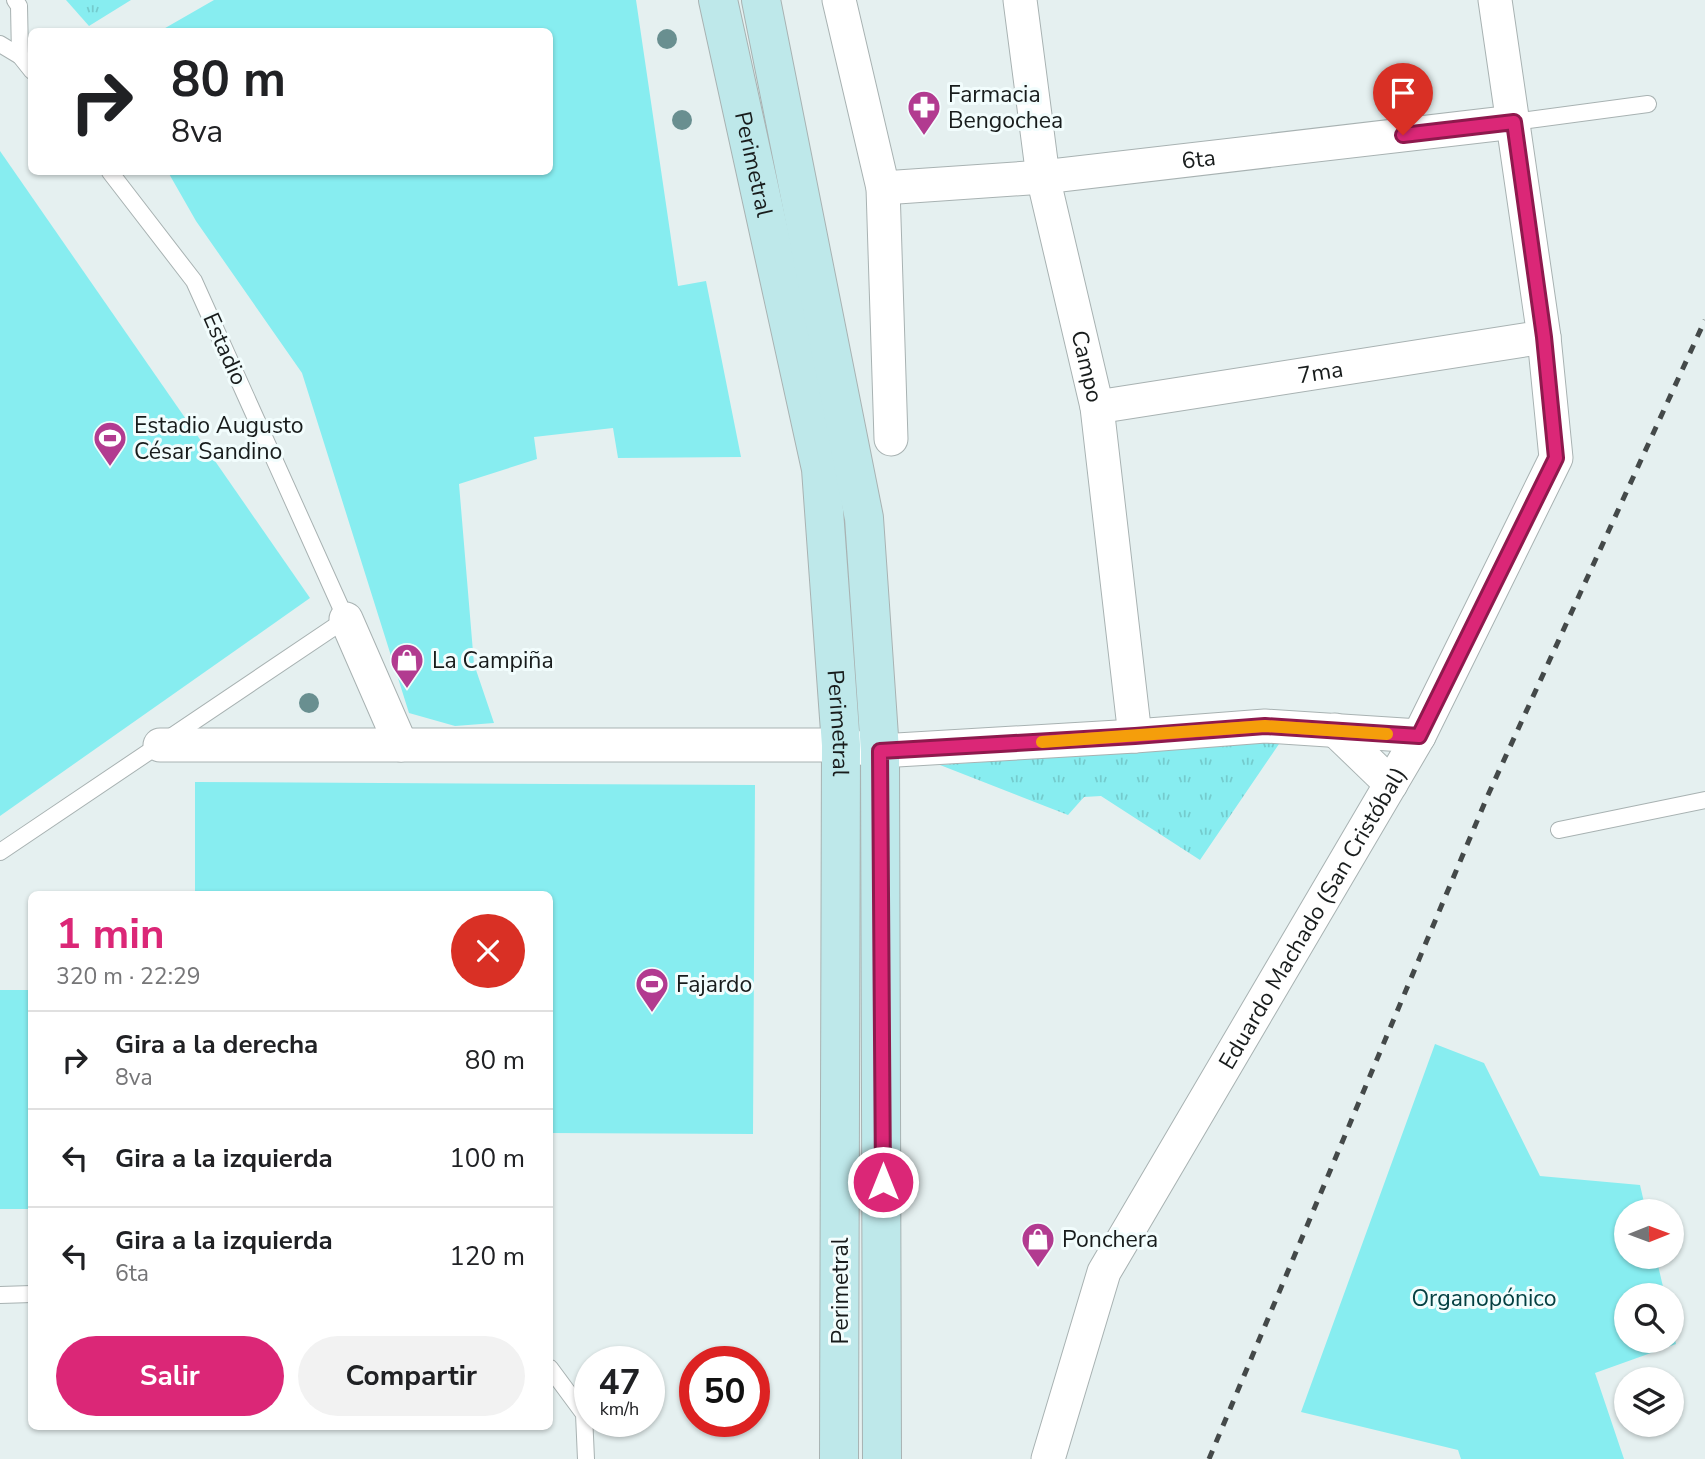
<!DOCTYPE html>
<html lang="es">
<head>
<meta charset="utf-8">
<style>
	:root { --surface:#fff; --page:#f2f2f2; --text:#202124; --muted:#757577; --line:#e0e0e0; --accent:#db2777 }
	body { margin:0; font-family:"Nunito Sans",sans-serif; background:var(--page); color:var(--text); height:100vh; display:flex; flex-direction:column; font-size:26px; white-space:nowrap }
	* { box-sizing:border-box; margin:0 }
	p { font-size:23px; color:var(--muted) }
	.icon { flex:none; width:38px; height:38px; fill:none; stroke:currentColor; stroke-width:2; stroke-linecap:round; stroke-linejoin:round }
	.map { position:relative; flex:1; overflow:hidden }
	.panel { position:absolute; left:28px; top:891px; width:525px; height:539px; display:flex; flex-direction:column; background:var(--surface); border-radius:10px; box-shadow:0 2px 5px #0004 }
	.panel>* { flex:none }
	.top-card { position:absolute; left:28px; top:28px; width:525px; height:147px; border-radius:10px; box-shadow:0 2px 5px #0004; background:#fff; color:var(--text); overflow:hidden }
	.needle { width:46px; rotate:89deg }
	.tools { position:absolute; left:1614px; top:1199px; display:grid; gap:14px }
	.tools a { display:grid; place-items:center; width:70px; height:70px; border-radius:50%; background:var(--surface); box-shadow:0 2px 5px #0004; font-size:35px }
	.speed { position:absolute; left:574px; top:1346px; display:flex; gap:14px; font-size:35px; font-weight:700; text-align:center }
	.speed>* { display:grid; place-content:center; width:91px; height:91px; border-radius:50%; background:var(--surface); box-shadow:0 2px 5px #0004; line-height:1 }
	.speed small { font-size:18px; font-weight:400 }
	.speed .limit { border:10px solid #d22; background:#fff; color:#111 }
	.pin { position:absolute; display:grid; place-items:center; width:60px; height:60px; color:#fff; margin:-72px -30px; border-radius:50% 50% 50% 0; rotate:-45deg; box-shadow:0 0 7px #0007 }
	.pin .icon { rotate:45deg }
	.me { position:absolute; width:77px; margin:-38px; rotate:0deg; stroke-linejoin:round; filter:drop-shadow(0 0 5px #0008) }
	.turn { display:flex; align-items:center; gap:24px; height:147px; padding:0 28px; font-size:32px }
	.turn .icon { width:91px; height:91px; stroke-width:2.5 }
	.turn b { display:block; font-size:49px; line-height:60px }
	.round { display:grid; place-items:center; flex:none; width:74px; height:74px; border-radius:37px; background:var(--page) }
	.overview { display:flex; align-items:center; justify-content:space-between; height:119px; padding:0 28px }
	h1 { font-size:42px; font-weight:700; line-height:52px; color:var(--accent) }
	.button { display:flex; gap:14px; margin-top:auto; padding:14px 28px }
	.button a { flex:1; height:80px; border-radius:42px; background:var(--accent); color:#fff; font-size:28px; font-weight:700; line-height:80px; text-align:center }
	.button a+a { background:var(--page); color:var(--text) }
	ul { padding:0; list-style:none }
	li { display:flex; align-items:center; gap:21px; height:98px; padding:0 28px; border-top:2px solid var(--line) }
	li div { flex:1 }
	li b { display:block; font-size:26px }
	li em { font-style:normal }
	.map>svg:first-child { display:block }
	.grass { fill:url(#grass-tufts) }
	.green { fill:#87edf0 }
	.lines { fill:none; stroke-linecap:round; stroke-linejoin:round }
	.service-casing { stroke:#a8b2b2; stroke-width:18 }
	.minor-casing { stroke:#a8b2b2; stroke-width:35 }
	.secondary-casing { stroke:#a8b2b2; stroke-width:40 }
	.service { stroke:#fff; stroke-width:16 }
	.minor { stroke:#fff; stroke-width:33 }
	.secondary { stroke:#bee8ea; stroke-width:38 }
	.rail { stroke:#444949; stroke-width:5; stroke-dasharray:9 9; stroke-linecap:butt }
	.tree { fill:#698f90 }
	.route-casing { stroke:#8e194d; stroke-width:18 }
	.route { stroke:#db2777; stroke-width:12 }
	.slow { stroke:#f59e0b; stroke-width:12 }
	.labels { text-anchor:middle; dominant-baseline:central; stroke-width:6; stroke-linejoin:round; paint-order:stroke }
	.poi-label { font-size:23px; fill:#181c1c; stroke:#f2fdfd; text-anchor:start }
	.street-label { font-size:23px; fill:#181c1c; stroke:#f2fdfd }
	.park-label { font-size:23px; fill:#044042; stroke:#f2fdfd }
</style>
</head>
<body>
<div class="map">
<svg width="1705" height="1459" viewBox="0 0 1705 1459">
	<defs>
		<pattern id="grass-tufts" width="24" height="20" patternUnits="userSpaceOnUse" patternTransform="scale(1.75)"><rect width="24" height="20" fill="#87edf0"/><path d="M3 7l-1-3M5 7V3M7 7l1-3M15 17l-1-3M17 17v-4M19 17l1-3" fill="none" stroke="#74cbcd"/></pattern>
	</defs>
	<rect width="100%" height="100%" fill="#e5f0f0"/>
	<g class="grass">
		<path d="M 66,0 L 131,0 L 89,26 Z"/>
		<path d="M 1281,741 L 1200,860 L 1101,796 L 1084,797 L 1068,815 L 940,765 Z"/>
	</g>
	<g class="green">
		<path d="M 214,0 L 636,0 L 678,286 L 706,281 L 741,457 L 618,458 L 613,428 L 534,437 L 537,459 L 459,484 L 474,664 L 494,723 L 455,726 L 409,713 L 302,373 L 196,221 L 168,172 L 550,172 L 550,32 L 160,31 Z"/>
		<path d="M 0,151 L 310,598 L 0,816 Z"/>
		<path d="M 195,782 L 755,785 L 753,1134 L 550,1133 L 550,894 L 195,894 Z"/>
		<rect x="0" y="990" width="31" height="219"/>
		<path d="M 1435,1044 L 1484,1063 L 1540,1176 L 1640,1185 L 1646,1211 L 1626,1211 L 1626,1256 L 1656,1257 L 1665,1295 L 1626,1295 L 1626,1340 L 1671,1340 L 1671,1324 L 1676,1344 L 1595,1373 L 1624,1459 L 1461,1459 L 1458,1450 L 1301,1412 Z"/>
	</g>
	<g class="lines">
		<defs>
			<g id="service">
				<path d="M 15,0 L 19,6 L 20,56"/>
				<path d="M 0,44 L 20,56 L 32,71"/>
				<path d="M 1514,122 L 1648,104"/>
				<path d="M 1559,830 L 1705,800"/>
				<path d="M 0,852 L 346,619 L 194,281 L 110,172"/>
				<path d="M 0,1295 L 32,1294"/>
				<path d="M 550,1368 L 584,1414 L 586,1459"/>
			</g>
			<g id="minor">
				<path d="M 839,0 L 883,188 L 891,439"/>
				<path id="s1" d="M 1020,0 L 1043,177 L 1097,407 L 1135,736"/>
				<path id="s2" d="M 883,188 L 1043,177 L 1514,122"/>
				<path id="s3" d="M 1097,407 L 1544,337"/>
				<path d="M 346,619 L 401,745"/>
				<path d="M 1335,730 L 1391,784"/>
				<path d="M 160,745 L 841,745 L 880,751 L 1135,736 L 1265,726 L 1419,736"/>
				<path id="s4" d="M 1048,1459 L 1104,1272 L 1419,736 L 1556,458 L 1544,337 L 1495,0"/>
			</g>
			<g id="secondary">
				<path id="s5" d="M 718,0 L 821,469 L 841,745 L 839,1459"/>
				<path d="M 761,0 L 864,518 L 880,751 L 882,1459"/>
			</g>
		</defs>
		<use href="#service" class="service-casing"/>
		<use href="#minor" class="minor-casing"/>
		<use href="#secondary" class="secondary-casing"/>
		<use href="#service" class="service"/>
		<use href="#minor" class="minor"/>
		<use href="#secondary" class="secondary"/>
		<path class="rail" d="M 1209,1459 L 1488,795 L 1705,320"/>
	</g>
	<g class="tree">
		<circle cx="667" cy="39" r="10"/>
		<circle cx="682" cy="120" r="10"/>
		<circle cx="309" cy="703" r="10"/>
	</g>
	<g class="lines">
		<defs>
			<path id="route" d="M 883,1182 L 880,751 L 1135,736 L 1265,726 L 1419,736 L 1556,458 L 1544,337 L 1514,122 L 1403,135"/>
		</defs>
		<use href="#route" class="route-casing"/>
		<use href="#route" class="route"/>
		<path class="slow" d="M 1042,742 L 1265,726 L 1387,734"/>
	</g>
	<defs>
		<symbol id="pharmacy-pin" viewBox="-11 -11 22 30"><path d="M0 17L-7.5 6A9.5 9.5 0 1 1 7.5 6Z" fill="#b23b90" stroke="#f2fdfd"/><path d="M-2-6h4v4h4v4h-4v4h-4v-4h-4v-4h4Z" fill="#fff"/></symbol>
		<symbol id="stadium-pin" viewBox="-11 -11 22 30"><path d="M0 17L-7.5 6A9.5 9.5 0 1 1 7.5 6Z" fill="#b23b90" stroke="#f2fdfd"/><path d="M0-5a6.5 5 0 1 0 0 10a6.5 5 0 1 0 0-10ZM-3.5-1.8h7v3.6h-7Z" fill="#fff"/></symbol>
		<symbol id="shop-pin" viewBox="-11 -11 22 30"><path d="M0 17L-7.5 6A9.5 9.5 0 1 1 7.5 6Z" fill="#b23b90" stroke="#f2fdfd"/><path d="M-5-2.5h2.3a2.7 3.5 0 0 1 5.4 0H5L5.5 6h-11ZM-1.5-2.5h3a1.5 2.3 0 0 0-3 0Z" fill="#fff"/></symbol>
	</defs>
	<g fill-rule="evenodd">
		<use href="#pharmacy-pin" x="905" y="88" width="38" height="52"/>
		<use href="#stadium-pin" x="91" y="419" width="38" height="52"/>
		<use href="#shop-pin" x="388" y="641" width="38" height="52"/>
		<use href="#stadium-pin" x="633" y="965" width="38" height="52"/>
		<use href="#shop-pin" x="1019" y="1220" width="38" height="52"/>
	</g>
	<g class="labels">
		<g class="poi-label">
			<text x="948" y="94">Farmacia<tspan x="948" dy="26">Bengochea</tspan></text>
			<text x="134" y="425">Estadio Augusto<tspan x="134" dy="26">César Sandino</tspan></text>
			<text x="432" y="660">La Campiña</text>
			<text x="676" y="984">Fajardo</text>
			<text x="1062" y="1239">Ponchera</text>
		</g>
		<g class="street-label">
			<text stroke="none"><textPath href="#s2" startOffset="317">6ta</textPath></text>
			<text stroke="none"><textPath href="#s5" startOffset="168">Perimetral</textPath></text>
			<text transform="translate(225 349) rotate(66)">Estadio</text>
			<text stroke="none"><textPath href="#s1" startOffset="373">Campo</textPath></text>
			<text stroke="none"><textPath href="#s3" startOffset="226">7ma</textPath></text>
			<text stroke="none"><textPath href="#s5" startOffset="735">Perimetral</textPath></text>
			<text stroke="none"><textPath href="#s4" startOffset="606">Eduardo Machado (San Cristóbal)</textPath></text>
			<text transform="translate(840 1291) rotate(-90)">Perimetral</text>
		</g>
		<g class="park-label">
			<text x="1484" y="1298">Organopónico</text>
		</g>
	</g>
</svg>
<div class="tools">
<a><svg class="needle" viewBox="-14 -14 28 28"><path d="M0-13l5 13h-10z" fill="#e53935"/><path d="M0 13l5-13h-10z" fill="#757577"/></svg></a>
<a><svg class="icon" aria-label="search" viewBox="0 0 24 24"><circle cx="10" cy="10" r="6"/><path d="M15 15l6 6"/></svg></a>
<a><svg class="icon" aria-label="layers" viewBox="0 0 24 24"><path d="M12 4l9 5-9 5-9-5zM3 14l9 5 9-5"/></svg></a>
</div>
<div class="speed"><div>47<small>km/h</small></div><div class="limit">50</div></div>
<div class="pin" style="left:1403px;top:135px;background:#d93025"><svg class="icon" aria-label="arrive" viewBox="0 0 24 24"><path d="M6 21V4h12l-3 4 3 4H6"/></svg></div>
<svg class="me" style="left:883px;top:1182px" viewBox="-20 -20 40 40"><circle r="17" fill="#db2777" stroke="#fff" stroke-width="3"/><path d="M0-11L8 9 0 5-8 9z" fill="#fff"/></svg>
<div class="top-card">
<div class="turn"><svg class="icon" aria-label="right" viewBox="0 0 24 24"><path d="M7 20v-9h11M14 6l5 5-5 5"/></svg><div><b>80 m</b>8va</div></div>
</div>
<section class="panel">
<div class="overview"><div><h1>1 min</h1><p>320 m · 22:29</p></div><a class="round" style="background:#d93025;color:#fff"><svg class="icon" aria-label="close" viewBox="0 0 24 24"><path d="M6 6l12 12M18 6L6 18"/></svg></a></div>
<ul>
<li><svg class="icon" aria-label="right" viewBox="0 0 24 24"><path d="M7 20v-9h11M14 6l5 5-5 5"/></svg><div><b>Gira a la derecha</b><p>8va</p></div><em>80 m</em></li>
<li><svg class="icon" aria-label="left" viewBox="0 0 24 24"><path d="M17 20v-9H6M10 6l-5 5 5 5"/></svg><div><b>Gira a la izquierda</b></div><em>100 m</em></li>
<li><svg class="icon" aria-label="left" viewBox="0 0 24 24"><path d="M17 20v-9H6M10 6l-5 5 5 5"/></svg><div><b>Gira a la izquierda</b><p>6ta</p></div><em>120 m</em></li>
</ul>
<div class="button"><a>Salir</a><a>Compartir</a></div>
</section>
</div>
</body>
</html>
